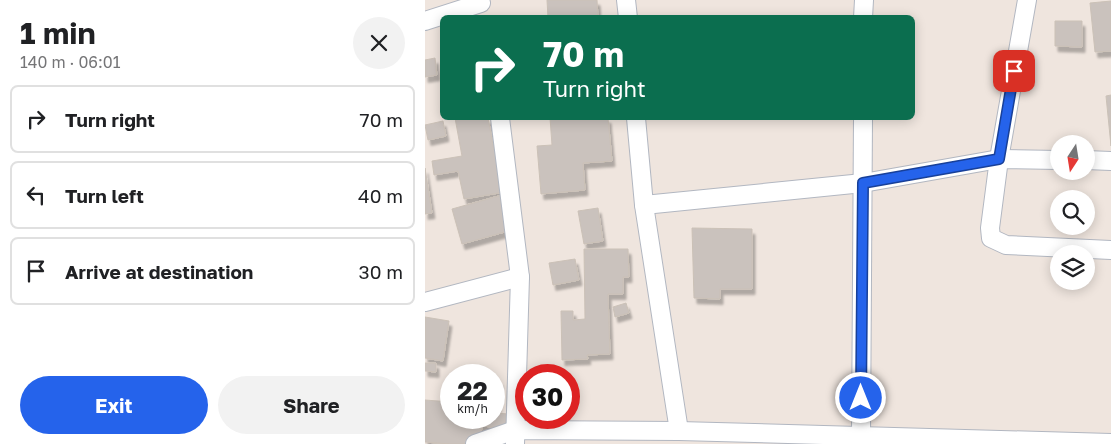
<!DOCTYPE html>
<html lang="en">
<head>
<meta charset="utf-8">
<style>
	:root { --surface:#fff; --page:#f2f2f2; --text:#202124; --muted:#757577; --line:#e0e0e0; --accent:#2563eb }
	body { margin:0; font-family:"Golos Text",sans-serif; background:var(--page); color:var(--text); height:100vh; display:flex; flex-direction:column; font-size:19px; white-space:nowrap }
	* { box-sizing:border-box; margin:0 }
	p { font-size:16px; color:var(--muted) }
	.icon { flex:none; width:28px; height:28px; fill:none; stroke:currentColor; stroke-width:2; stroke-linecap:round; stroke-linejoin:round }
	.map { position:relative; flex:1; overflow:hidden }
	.sheet { display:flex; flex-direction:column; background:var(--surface); width:425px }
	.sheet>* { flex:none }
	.guide { position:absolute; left:15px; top:15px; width:475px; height:105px; border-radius:8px; box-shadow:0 2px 12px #0003; background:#0b6e4f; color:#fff; overflow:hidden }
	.needle { width:32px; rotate:192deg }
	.tools { position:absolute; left:625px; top:135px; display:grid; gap:10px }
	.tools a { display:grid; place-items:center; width:45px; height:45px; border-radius:50%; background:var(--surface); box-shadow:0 2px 12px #0003; font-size:25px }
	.speed { position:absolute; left:15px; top:364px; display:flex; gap:10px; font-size:25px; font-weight:700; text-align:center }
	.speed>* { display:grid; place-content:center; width:65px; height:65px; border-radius:50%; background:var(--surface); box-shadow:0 2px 12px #0003; line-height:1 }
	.speed small { font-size:12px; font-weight:400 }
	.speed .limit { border:8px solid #d22; background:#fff; color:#111 }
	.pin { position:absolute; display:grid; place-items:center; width:42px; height:42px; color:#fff; margin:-21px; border-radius:10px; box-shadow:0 2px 8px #0006 }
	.me { position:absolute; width:55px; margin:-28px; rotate:0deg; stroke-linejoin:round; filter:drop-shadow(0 0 4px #0008) }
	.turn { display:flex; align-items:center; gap:18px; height:105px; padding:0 20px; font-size:22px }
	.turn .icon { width:65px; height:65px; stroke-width:2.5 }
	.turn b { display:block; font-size:35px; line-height:42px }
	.round { display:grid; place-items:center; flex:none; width:52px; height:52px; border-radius:26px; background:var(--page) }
	.head { display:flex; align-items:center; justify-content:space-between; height:85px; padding:0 20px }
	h1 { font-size:30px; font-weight:700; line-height:38px }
	.primary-button { display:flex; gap:10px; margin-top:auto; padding:10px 20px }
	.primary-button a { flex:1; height:58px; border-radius:30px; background:var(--accent); color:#fff; font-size:20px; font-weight:700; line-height:58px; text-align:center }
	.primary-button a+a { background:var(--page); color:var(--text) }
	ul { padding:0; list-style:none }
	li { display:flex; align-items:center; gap:15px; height:68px; margin:0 10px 8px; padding:0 10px; border:2px solid var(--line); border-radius:8px }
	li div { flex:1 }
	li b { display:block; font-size:19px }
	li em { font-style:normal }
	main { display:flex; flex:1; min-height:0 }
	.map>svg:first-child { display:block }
	.building { fill:#cac2bd; stroke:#cbc1b7; filter:url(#shadow) }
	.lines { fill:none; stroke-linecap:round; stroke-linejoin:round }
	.street-casing { stroke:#b2b7c1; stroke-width:20 }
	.street { stroke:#fff; stroke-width:18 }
	.route-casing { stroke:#184099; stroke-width:12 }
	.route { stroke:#2563eb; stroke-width:9 }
</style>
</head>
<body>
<main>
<section class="sheet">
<div class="head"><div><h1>1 min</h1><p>140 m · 06:01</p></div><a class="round"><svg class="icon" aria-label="close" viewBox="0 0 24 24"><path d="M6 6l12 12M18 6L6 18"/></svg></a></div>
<ul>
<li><svg class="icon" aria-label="right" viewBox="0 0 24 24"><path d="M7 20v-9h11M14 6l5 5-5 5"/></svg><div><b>Turn right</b></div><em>70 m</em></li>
<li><svg class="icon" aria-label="left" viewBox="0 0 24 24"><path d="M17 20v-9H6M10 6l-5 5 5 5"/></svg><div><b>Turn left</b></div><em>40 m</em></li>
<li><svg class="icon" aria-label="arrive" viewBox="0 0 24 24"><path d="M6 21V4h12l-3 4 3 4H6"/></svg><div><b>Arrive at destination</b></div><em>30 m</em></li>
</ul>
<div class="primary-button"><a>Exit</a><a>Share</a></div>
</section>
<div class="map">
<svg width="686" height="444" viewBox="0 0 686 444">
	<defs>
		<filter id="shadow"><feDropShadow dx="3" dy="5.5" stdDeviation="1" flood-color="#0004"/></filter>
	</defs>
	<rect width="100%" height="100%" fill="#efe5de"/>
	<g class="building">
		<path d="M 122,0 L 172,0 L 173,18 L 123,18 Z"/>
		<path d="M 686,1 L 686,51 L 670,52 L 665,3 Z"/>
		<path d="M 630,21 L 657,21 L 657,47 L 630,46 Z"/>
		<path d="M 10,58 L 12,75 L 0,77 L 0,60 Z"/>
		<path d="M 686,95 L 686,146 L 681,96 Z"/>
		<path d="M 30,118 L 63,118 L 69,150 L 82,147 L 80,192 L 39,199 L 33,171 L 9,175 L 7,161 L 37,156 Z"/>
		<path d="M 125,118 L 183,118 L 187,161 L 158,163 L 160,190 L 116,194 L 112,146 L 127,145 Z"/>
		<path d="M 18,121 L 21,136 L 3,140 L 0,125 Z"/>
		<path d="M 0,168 L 7,213 L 0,214 Z"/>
		<path d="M 84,193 L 94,228 L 37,244 L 27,209 Z"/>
		<path d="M 173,208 L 178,241 L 159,244 L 153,211 Z"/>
		<path d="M 267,228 L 327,229 L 327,289 L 295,289 L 295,299 L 269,298 Z"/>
		<path d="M 159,249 L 203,249 L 204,277 L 198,277 L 198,294 L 183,294 L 185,354 L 162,355 L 163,359 L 137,360 L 136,311 L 148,311 L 148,320 L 160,319 Z"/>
		<path d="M 150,259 L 154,280 L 128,285 L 124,263 Z"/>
		<path d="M 201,303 L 204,313 L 190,317 L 188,307 Z"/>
		<path d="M 0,317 L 24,321 L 18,361 L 0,358 Z"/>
		<path d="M 0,363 L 11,363 L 11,372 L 0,371 Z"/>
		<path d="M 69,380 L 75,381 L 72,413 L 94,415 L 95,407 L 101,408 L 101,418 L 108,418 L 107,431 L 57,426 L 55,444 L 25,444 L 0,442 L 0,400 L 26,402 L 26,418 L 69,418 Z"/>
	</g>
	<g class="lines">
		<defs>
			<g id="street">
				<path d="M 201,0 L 203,18"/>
				<path d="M 602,0 L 574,159 L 565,228 L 566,238 L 581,245 L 686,250"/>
				<path d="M 438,18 L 439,0"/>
				<path d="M 0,21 L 56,3"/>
				<path d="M 75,118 L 95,277 L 90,444"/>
				<path d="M 211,118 L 219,205 L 254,431"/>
				<path d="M 661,160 L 686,161"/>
				<path d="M 219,205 L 438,183 L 574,159 L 634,160"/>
				<path d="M 0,302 L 95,277"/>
				<path d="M 436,436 L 438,118"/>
				<path d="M 50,444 L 90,430 L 254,431 L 686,443"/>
			</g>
		</defs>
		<use href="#street" class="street-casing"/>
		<use href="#street" class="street"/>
	</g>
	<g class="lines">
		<defs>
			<path id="route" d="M 436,398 L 438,183 L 574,159 L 589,71"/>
		</defs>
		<use href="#route" class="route-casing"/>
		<use href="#route" class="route"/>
	</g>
</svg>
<div class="tools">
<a><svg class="needle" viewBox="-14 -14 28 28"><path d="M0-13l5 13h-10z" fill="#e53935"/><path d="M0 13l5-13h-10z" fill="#757577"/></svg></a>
<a><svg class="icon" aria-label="search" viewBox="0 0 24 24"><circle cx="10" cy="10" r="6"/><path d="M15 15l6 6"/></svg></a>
<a><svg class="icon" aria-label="layers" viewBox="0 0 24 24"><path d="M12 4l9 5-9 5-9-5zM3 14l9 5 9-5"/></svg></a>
</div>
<div class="speed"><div>22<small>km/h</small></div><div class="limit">30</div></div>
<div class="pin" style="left:589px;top:71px;background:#d93025"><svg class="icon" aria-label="arrive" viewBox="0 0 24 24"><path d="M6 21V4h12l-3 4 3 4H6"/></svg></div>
<svg class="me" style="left:436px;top:398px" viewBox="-20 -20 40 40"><circle r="17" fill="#2563eb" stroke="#fff" stroke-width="3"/><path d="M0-11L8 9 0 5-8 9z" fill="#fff"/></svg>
<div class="guide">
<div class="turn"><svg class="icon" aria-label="right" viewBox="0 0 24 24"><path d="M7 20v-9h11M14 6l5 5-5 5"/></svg><div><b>70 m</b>Turn right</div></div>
</div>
</div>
</main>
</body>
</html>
